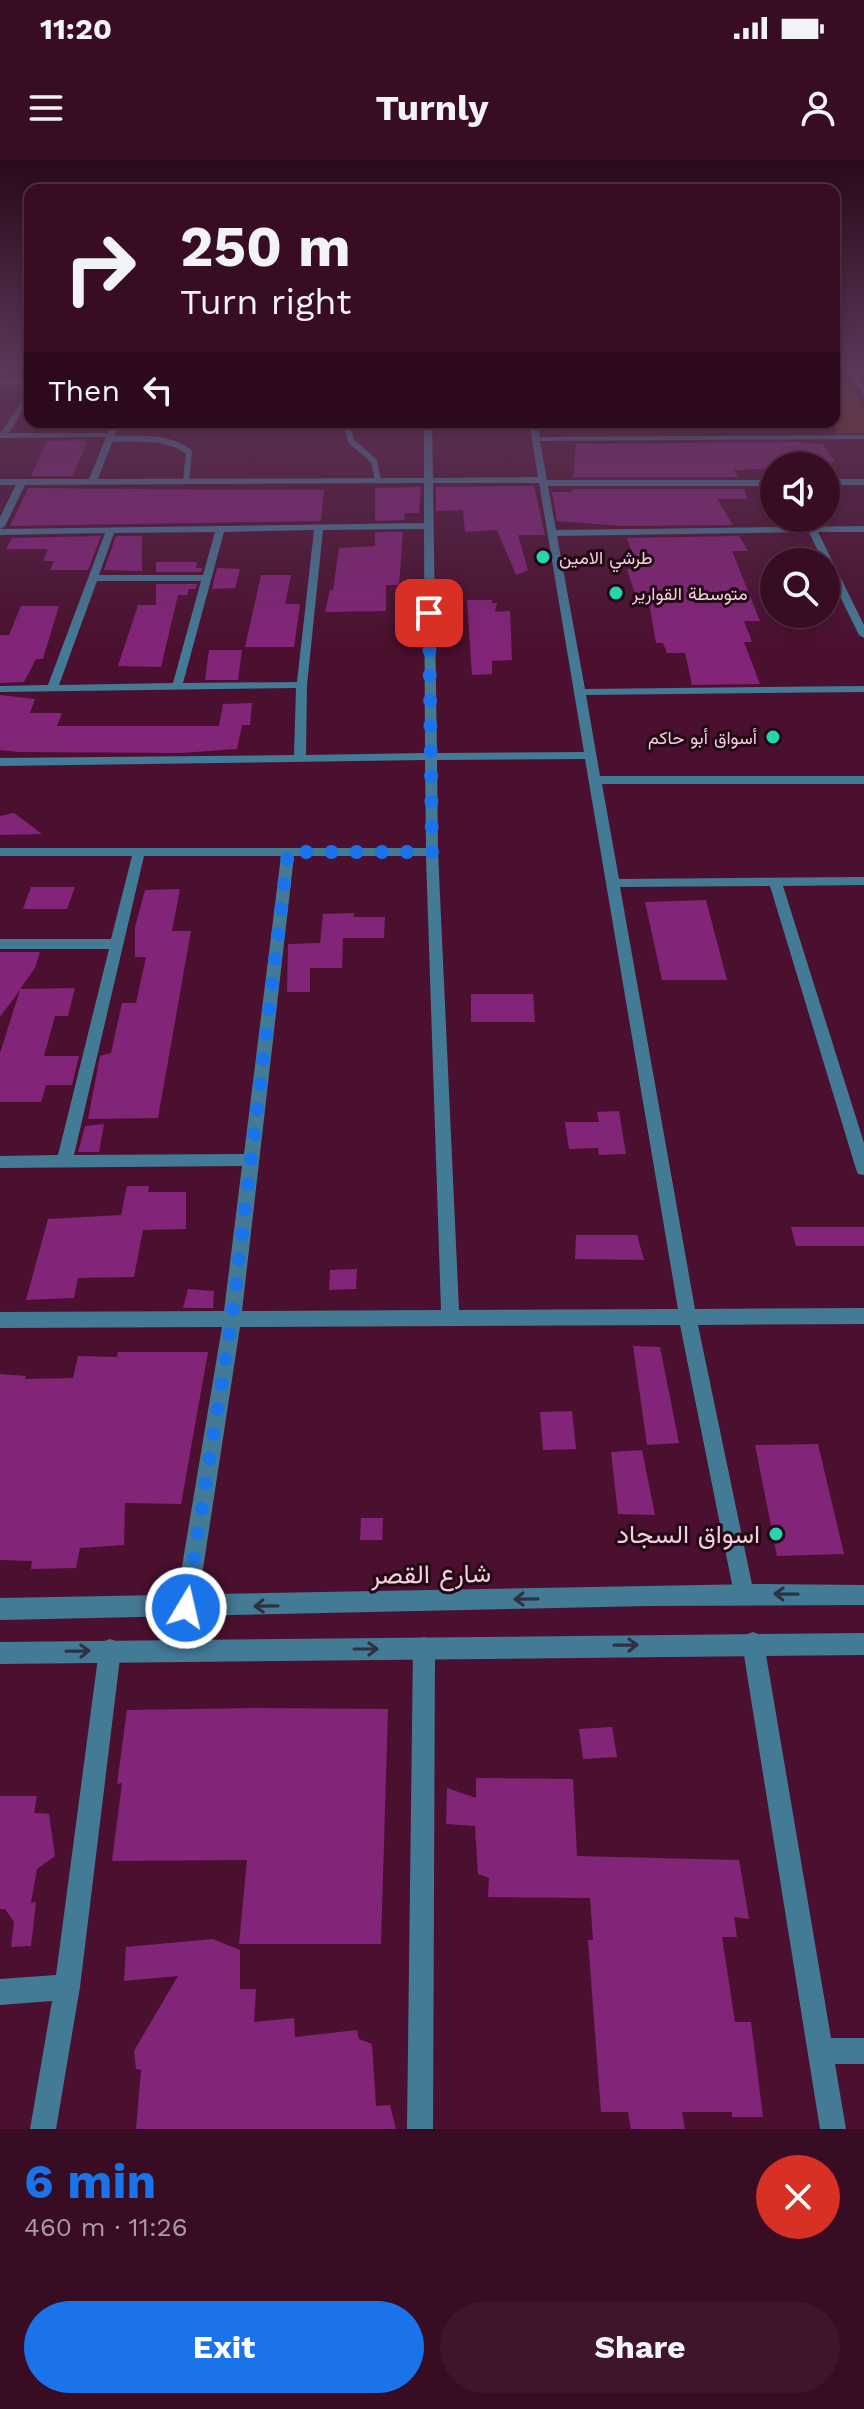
<!DOCTYPE html>
<html lang="en">
<head>
<meta charset="utf-8">
<style>
	:root { --surface:#380c23; --page:#3f152b; --text:#f1f3f6; --muted:#ab9ba6; --line:#522c41; --accent:#1a73e8 }
	body { margin:0; font-family:"Work Sans",Vazirmatn,sans-serif; background:var(--page); color:var(--text); height:100vh; display:flex; flex-direction:column; font-size:30px; white-space:nowrap }
	* { box-sizing:border-box; margin:0 }
	p { font-size:26px; color:var(--muted) }
	.icon { flex:none; width:44px; height:44px; fill:none; stroke:currentColor; stroke-width:2; stroke-linecap:round; stroke-linejoin:round }
	.map { position:relative; height:1969px; overflow:hidden }
	.details { display:flex; flex-direction:column; background:var(--surface); flex:1 }
	.details>* { flex:none }
	.banner { position:absolute; left:24px; top:24px; width:816px; height:244px; border-radius:16px; box-shadow:0 4px 12px #0003,0 0 0 2px var(--line); background:#380c23; color:var(--text); overflow:hidden }
	.buttons { position:absolute; left:760px; top:292px; display:grid; gap:16px }
	.buttons a { display:grid; place-items:center; width:80px; height:80px; border-radius:50%; background:var(--surface); box-shadow:0 4px 12px #0003,0 0 0 2px var(--line); font-size:40px }
	.pin { position:absolute; display:grid; place-items:center; width:68px; height:68px; color:#fff; margin:-34px; border-radius:16px; box-shadow:0 4px 12px #0006 }
	.me { position:absolute; width:88px; margin:-44px; rotate:9deg; stroke-linejoin:round; filter:drop-shadow(0 0 6px #0008) }
	.turn { display:flex; align-items:center; gap:28px; height:168px; padding:0 24px; font-size:36px }
	.turn .icon { width:104px; height:104px; stroke-width:2.5 }
	.turn b { display:block; font-size:56px; line-height:68px }
	.then { display:flex; align-items:center; height:76px; padding:0 24px; background:#0003; gap:16px; font-size:30px }
	.round { display:grid; place-items:center; flex:none; width:84px; height:84px; border-radius:42px; background:var(--page) }
	.head { display:flex; align-items:center; justify-content:space-between; height:136px; padding:0 24px }
	h1 { font-size:48px; font-weight:700; line-height:60px; color:var(--accent) }
	.action { display:flex; gap:16px; margin-top:auto; padding:16px 24px }
	.action a { flex:1; height:92px; border-radius:48px; background:var(--accent); color:#fff; font-size:32px; font-weight:700; line-height:92px; text-align:center }
	.action a+a { background:var(--page); color:var(--text) }
	.status { display:flex; justify-content:space-between; align-items:center; height:56px; padding:0 40px; background:var(--surface); direction:ltr }
	.status svg { height:22px; fill:currentColor }
	header { display:flex; justify-content:space-between; align-items:center; height:104px; padding:0 24px; background:var(--surface); font-size:36px; font-weight:700 }
	.map>svg:first-child { display:block }
	.green { fill:#763c11 }
	.building { fill:#822478 }
	.lines { fill:none; stroke-linecap:round; stroke-linejoin:round }
	.service { stroke:#437a96; stroke-width:6 }
	.minor { fill:#437a96; fill-rule:evenodd }
	.tertiary { fill:#437a96; fill-rule:evenodd }
	.oneway { stroke:#2e3142 }
	.route { stroke:#1a73e8; stroke-width:14; stroke-dasharray:0 25.2 }
	.poi-dot { fill:#26d5ae; stroke:#220915; stroke-width:3 }
	.labels { text-anchor:middle; dominant-baseline:central; stroke-width:6; stroke-linejoin:round; paint-order:stroke }
	.far-poi-label { font-size:18px; fill:#f4cddc; stroke:#220915; text-anchor:start }
	.near-poi-label { font-size:26px; fill:#f4cddc; stroke:#220915; text-anchor:end }
	.near-street-label { font-size:26px; fill:#f4cddc; stroke:#220915 }
</style>
</head>
<body>
<div class="status"><b>11:20</b><svg viewBox="0 0 49 12"><path d="M0 12V9h3v3zM5 12V6h3v6zM10 12V3h3v9zM15 12V0h3v12zM26 1h20v11H26zM47 4h2v5h-2z"/></svg></div>
<header><svg class="icon" aria-label="menu" viewBox="0 0 24 24"><path d="M4 6h16M4 12h16M4 18h16"/></svg>Turnly<svg class="icon" aria-label="person" viewBox="0 0 24 24"><circle cx="12" cy="8" r="4"/><path d="M4 21q1-7 8-7t8 7"/></svg></header>
<div class="map">
<svg width="864" height="1969" viewBox="0 0 864 1969">
	<rect width="100%" height="100%" fill="#4b102f"/>
	<path class="green" d="M 834,209 L 841,209 L 864,246 L 864,273 L 839,274 L 832,262 Z"/>
	<g class="building">
		<path d="M 82,280 L 87,282 L 73,316 L 31,316 L 47,281 Z"/>
		<path d="M 795,282 L 823,284 L 835,302 L 831,302 L 833,306 L 734,310 L 738,317 L 573,317 L 576,284 Z"/>
		<path d="M 534,326 L 545,375 L 518,375 L 528,410 L 516,415 L 497,370 L 465,372 L 463,350 L 436,351 L 436,327 Z"/>
		<path d="M 421,327 L 419,353 L 405,353 L 404,360 L 375,361 L 375,328 Z"/>
		<path d="M 28,328 L 251,330 L 324,330 L 321,361 L 10,366 Z"/>
		<path d="M 572,329 L 744,329 L 747,339 L 717,339 L 733,365 L 623,366 L 557,361 L 552,332 L 571,332 Z"/>
		<path d="M 375,372 L 403,372 L 399,425 L 386,425 L 386,451 L 325,452 L 330,430 L 333,430 L 339,388 L 375,386 Z"/>
		<path d="M 101,376 L 88,410 L 50,410 L 54,401 L 43,401 L 48,389 L 6,389 L 12,378 Z"/>
		<path d="M 116,376 L 142,376 L 142,411 L 104,410 Z"/>
		<path d="M 739,376 L 748,391 L 732,391 L 760,461 L 744,461 L 752,482 L 744,482 L 760,524 L 692,525 L 685,493 L 667,493 L 663,483 L 656,483 L 648,437 L 636,437 L 627,409 L 638,409 L 627,378 Z"/>
		<path d="M 156,402 L 197,402 L 196,408 L 202,408 L 201,412 L 156,412 Z"/>
		<path d="M 217,408 L 240,409 L 235,428 L 212,429 Z"/>
		<path d="M 261,415 L 291,415 L 285,444 L 300,444 L 294,487 L 245,487 Z"/>
		<path d="M 156,424 L 197,424 L 196,429 L 189,429 L 187,435 L 178,435 L 161,507 L 118,506 L 138,445 L 156,445 Z"/>
		<path d="M 467,440 L 492,440 L 492,443 L 497,443 L 495,452 L 510,451 L 512,500 L 492,501 L 492,514 L 472,515 Z"/>
		<path d="M 21,446 L 59,446 L 43,499 L 36,499 L 24,522 L 0,523 L 0,475 L 9,475 Z"/>
		<path d="M 209,490 L 242,490 L 238,520 L 205,520 Z"/>
		<path d="M 0,535 L 35,539 L 30,553 L 62,553 L 57,566 L 219,566 L 223,544 L 252,543 L 250,565 L 242,565 L 237,589 L 181,593 L 19,592 L 0,590 Z"/>
		<path d="M 14,653 L 42,674 L 0,675 L 0,656 Z"/>
		<path d="M 31,727 L 75,727 L 67,749 L 23,749 Z"/>
		<path d="M 180,729 L 172,771 L 191,771 L 158,958 L 88,959 L 100,896 L 111,893 L 122,843 L 136,843 L 146,797 L 135,797 L 135,767 L 145,730 Z"/>
		<path d="M 706,740 L 727,820 L 662,820 L 645,742 Z"/>
		<path d="M 354,753 L 354,757 L 385,757 L 384,778 L 343,778 L 342,808 L 310,808 L 310,832 L 287,832 L 288,784 L 320,783 L 323,754 Z"/>
		<path d="M 0,792 L 40,792 L 35,808 L 20,829 L 75,828 L 68,856 L 55,856 L 44,896 L 79,896 L 72,925 L 46,925 L 41,942 L 0,942 L 0,893 L 20,830 L 0,857 Z"/>
		<path d="M 471,834 L 533,834 L 535,862 L 471,862 Z"/>
		<path d="M 619,951 L 626,994 L 599,995 L 598,988 L 569,989 L 565,962 L 599,962 L 597,952 Z"/>
		<path d="M 104,964 L 99,992 L 78,992 L 85,966 Z"/>
		<path d="M 127,1026 L 149,1026 L 148,1032 L 186,1032 L 186,1069 L 143,1070 L 134,1117 L 78,1118 L 74,1138 L 26,1140 L 48,1059 L 121,1055 Z"/>
		<path d="M 791,1067 L 864,1067 L 864,1086 L 796,1086 Z"/>
		<path d="M 576,1075 L 637,1075 L 644,1100 L 575,1099 Z"/>
		<path d="M 357,1109 L 356,1129 L 329,1130 L 330,1110 Z"/>
		<path d="M 188,1129 L 214,1131 L 213,1148 L 183,1148 Z"/>
		<path d="M 633,1186 L 660,1187 L 679,1283 L 647,1285 Z"/>
		<path d="M 118,1192 L 208,1192 L 181,1344 L 125,1343 L 124,1385 L 80,1388 L 76,1408 L 31,1409 L 32,1401 L 0,1400 L 0,1214 L 26,1216 L 25,1219 L 73,1218 L 78,1196 L 117,1197 Z"/>
		<path d="M 572,1251 L 576,1289 L 543,1290 L 540,1252 Z"/>
		<path d="M 818,1284 L 844,1394 L 777,1396 L 755,1285 Z"/>
		<path d="M 642,1290 L 655,1355 L 618,1354 L 611,1292 Z"/>
		<path d="M 361,1358 L 383,1358 L 382,1380 L 360,1380 Z"/>
		<path d="M 256,1548 L 388,1549 L 381,1784 L 239,1784 L 247,1700 L 112,1701 L 122,1623 L 117,1624 L 127,1550 Z"/>
		<path d="M 612,1567 L 617,1597 L 583,1599 L 579,1569 Z"/>
		<path d="M 476,1618 L 573,1619 L 577,1696 L 739,1700 L 749,1759 L 734,1757 L 737,1777 L 722,1777 L 735,1862 L 751,1862 L 763,1957 L 732,1957 L 732,1952 L 682,1952 L 685,1969 L 631,1969 L 628,1952 L 601,1952 L 588,1780 L 593,1780 L 590,1738 L 488,1737 L 489,1718 L 478,1714 L 475,1666 L 446,1664 L 447,1628 L 476,1638 Z"/>
		<path d="M 0,1636 L 37,1636 L 34,1653 L 49,1654 L 55,1696 L 37,1709 L 31,1743 L 36,1742 L 31,1786 L 11,1787 L 14,1762 L 5,1749 L 0,1749 Z"/>
		<path d="M 213,1779 L 240,1790 L 240,1829 L 256,1829 L 254,1862 L 294,1858 L 295,1877 L 357,1870 L 359,1879 L 372,1884 L 376,1946 L 390,1945 L 396,1969 L 136,1969 L 141,1910 L 136,1909 L 134,1891 L 178,1816 L 124,1821 L 126,1787 Z"/>
	</g>
	<g class="lines">
		<g class="service">
			<path d="M 346,262 L 351,281 L 374,301 L 378,320"/>
			<path d="M 110,279 C 137,279 166,275 189,292 L 186,321"/>
		</g>
		<g class="minor">
			<path d="M 845,209 L 853,209 L 864,227 L 864,235 Z"/>
			<path d="M 30,220 L 30,224 L 0,225 L 0,221 Z"/>
			<path d="M 30,229 L 30,237 L 9,273 L 108,273 L 112,262 L 120,262 L 98,319 L 424,318 L 424,262 L 432,262 L 433,318 L 538,317 L 529,262 L 537,262 L 540,277 L 864,275 L 864,279 L 540,281 L 547,320 L 774,320 L 774,326 L 548,326 L 556,370 L 864,366 L 864,372 L 818,372 L 864,465 L 864,478 L 859,475 L 826,408 L 826,402 L 823,402 L 809,372 L 557,376 L 585,529 L 864,526 L 864,532 L 586,535 L 600,616 L 864,616 L 864,624 L 602,624 L 619,719 L 864,717 L 864,725 L 783,726 L 864,983 L 864,1015 L 858,1014 L 856,1009 L 770,726 L 620,727 L 695,1149 L 864,1148 L 864,1164 L 698,1165 L 754,1434 L 751,1441 L 744,1444 L 737,1441 L 734,1434 L 680,1165 L 240,1167 L 197,1448 L 193,1455 L 186,1459 L 179,1455 L 175,1448 L 222,1167 L 0,1168 L 0,1152 L 224,1151 L 242,1006 L 0,1008 L 0,996 L 58,995 L 109,789 L 0,789 L 0,779 L 111,779 L 132,696 L 0,696 L 0,688 L 426,688 L 425,600 L 0,606 L 0,598 L 294,595 L 296,528 L 0,532 L 0,526 L 48,525 L 105,373 L 0,375 L 0,369 L 424,363 L 424,323 L 25,325 L 5,366 L 0,369 L 0,357 L 16,325 L 0,325 L 0,319 L 89,319 L 106,277 L 0,278 L 0,274 ZM 433,323 L 539,323 L 584,592 L 437,593 ZM 424,369 L 425,593 L 306,595 L 307,525 L 323,370 ZM 314,370 L 297,522 L 183,523 L 224,372 ZM 215,372 L 203,415 L 99,415 L 114,373 ZM 97,421 L 201,421 L 173,523 L 59,525 ZM 585,599 L 678,1149 L 459,1150 L 438,692 L 437,600 ZM 144,696 L 281,696 L 244,994 L 74,995 ZM 294,696 L 426,696 L 441,1150 L 242,1151 Z"/>
			<rect x="826" y="319" width="38" height="6"/>
			<path d="M 753,1472 L 761,1475 L 764,1483 L 831,1878 L 864,1878 L 864,1904 L 835,1904 L 846,1969 L 820,1969 L 742,1483 L 745,1475 Z"/>
			<path d="M 424,1477 L 432,1480 L 435,1488 L 433,1969 L 407,1969 L 413,1488 L 416,1480 Z"/>
			<path d="M 110,1479 L 118,1482 L 121,1490 L 80,1827 L 56,1969 L 30,1969 L 52,1841 L 0,1845 L 0,1819 L 56,1815 L 99,1490 L 102,1482 Z"/>
		</g>
		<g class="tertiary">
			<path d="M 756,1424 L 864,1425 L 864,1445 L 648,1446 L 0,1460 L 0,1438 Z"/>
			<path d="M 864,1473 L 864,1495 L 0,1504 L 0,1482 Z"/>
		</g>
	</g>
	<defs><path id="oneway-shaft" d="M-6 0H5M1.5-3L5.5 0L1.5 3" fill="none" stroke-width="1.6" stroke-linecap="round" stroke-linejoin="round" transform="scale(2)"/></defs>
	<g class="oneway">
		<use href="#oneway-shaft" transform="translate(786 1434) rotate(-179)"/>
		<use href="#oneway-shaft" transform="translate(526 1439) rotate(179)"/>
		<use href="#oneway-shaft" transform="translate(266 1446) rotate(179)"/>
		<use href="#oneway-shaft" transform="translate(626 1485) rotate(-1)"/>
		<use href="#oneway-shaft" transform="translate(366 1489)"/>
		<use href="#oneway-shaft" transform="translate(78 1491) rotate(-1)"/>
	</g>
	<linearGradient id="sky" x2="0" y2="1"><stop stop-color="#29091a"/><stop offset="0.43" stop-color="#5b3758"/><stop offset="1" stop-color="#5b3758" stop-opacity="0"/></linearGradient>
	<rect width="864" height="484" fill="url(#sky)"/>
	<g class="lines">
		<path class="route" d="M 186,1448 L 232,1158 L 288,692 L 432,692 L 429,453"/>
	</g>
	<g class="poi-dot">
		<circle cx="543" cy="397" r="8"/>
		<circle cx="616" cy="433" r="8"/>
		<circle cx="773" cy="577" r="8"/>
		<circle cx="776" cy="1374" r="8"/>
	</g>
	<g class="labels">
		<g class="far-poi-label">
			<text x="559" y="397">طرشي الامين</text>
			<text x="632" y="433">متوسطة القوارير</text>
			<text x="757" y="577" text-anchor="end">أسواق أبو حاكم</text>
		</g>
		<g class="near-poi-label">
			<text x="760" y="1374">اسواق السجاد</text>
		</g>
		<g class="near-street-label">
			<text transform="translate(431 1414) rotate(-1)">شارع القصر</text>
		</g>
	</g>
</svg>
<div class="buttons">
<a><svg class="icon" aria-label="sound" viewBox="0 0 24 24"><path d="M4 9h4l5-4v14l-5-4H4zM17 9q2 3 0 6"/></svg></a>
<a><svg class="icon" aria-label="search" viewBox="0 0 24 24"><circle cx="10" cy="10" r="6"/><path d="M15 15l6 6"/></svg></a>
</div>
<div class="pin" style="left:429px;top:453px;background:#d93025"><svg class="icon" aria-label="arrive" viewBox="0 0 24 24"><path d="M6 21V4h12l-3 4 3 4H6"/></svg></div>
<svg class="me" style="left:186px;top:1448px" viewBox="-20 -20 40 40"><circle r="17" fill="#1a73e8" stroke="#fff" stroke-width="3"/><path d="M0-11L8 9 0 5-8 9z" fill="#fff"/></svg>
<div class="banner">
<div class="turn"><svg class="icon" aria-label="right" viewBox="0 0 24 24"><path d="M7 20v-9h11M14 6l5 5-5 5"/></svg><div><b>250 m</b>Turn right</div></div>
<div class="then">Then<svg class="icon" aria-label="left" viewBox="0 0 24 24"><path d="M17 20v-9H6M10 6l-5 5 5 5"/></svg></div>
</div>
</div>
<section class="details">
<div class="head"><div><h1>6 min</h1><p>460 m · 11:26</p></div><a class="round" style="background:#d93025;color:#fff"><svg class="icon" aria-label="close" viewBox="0 0 24 24"><path d="M6 6l12 12M18 6L6 18"/></svg></a></div>
<div class="action"><a>Exit</a><a>Share</a></div>
</section>
</body>
</html>
